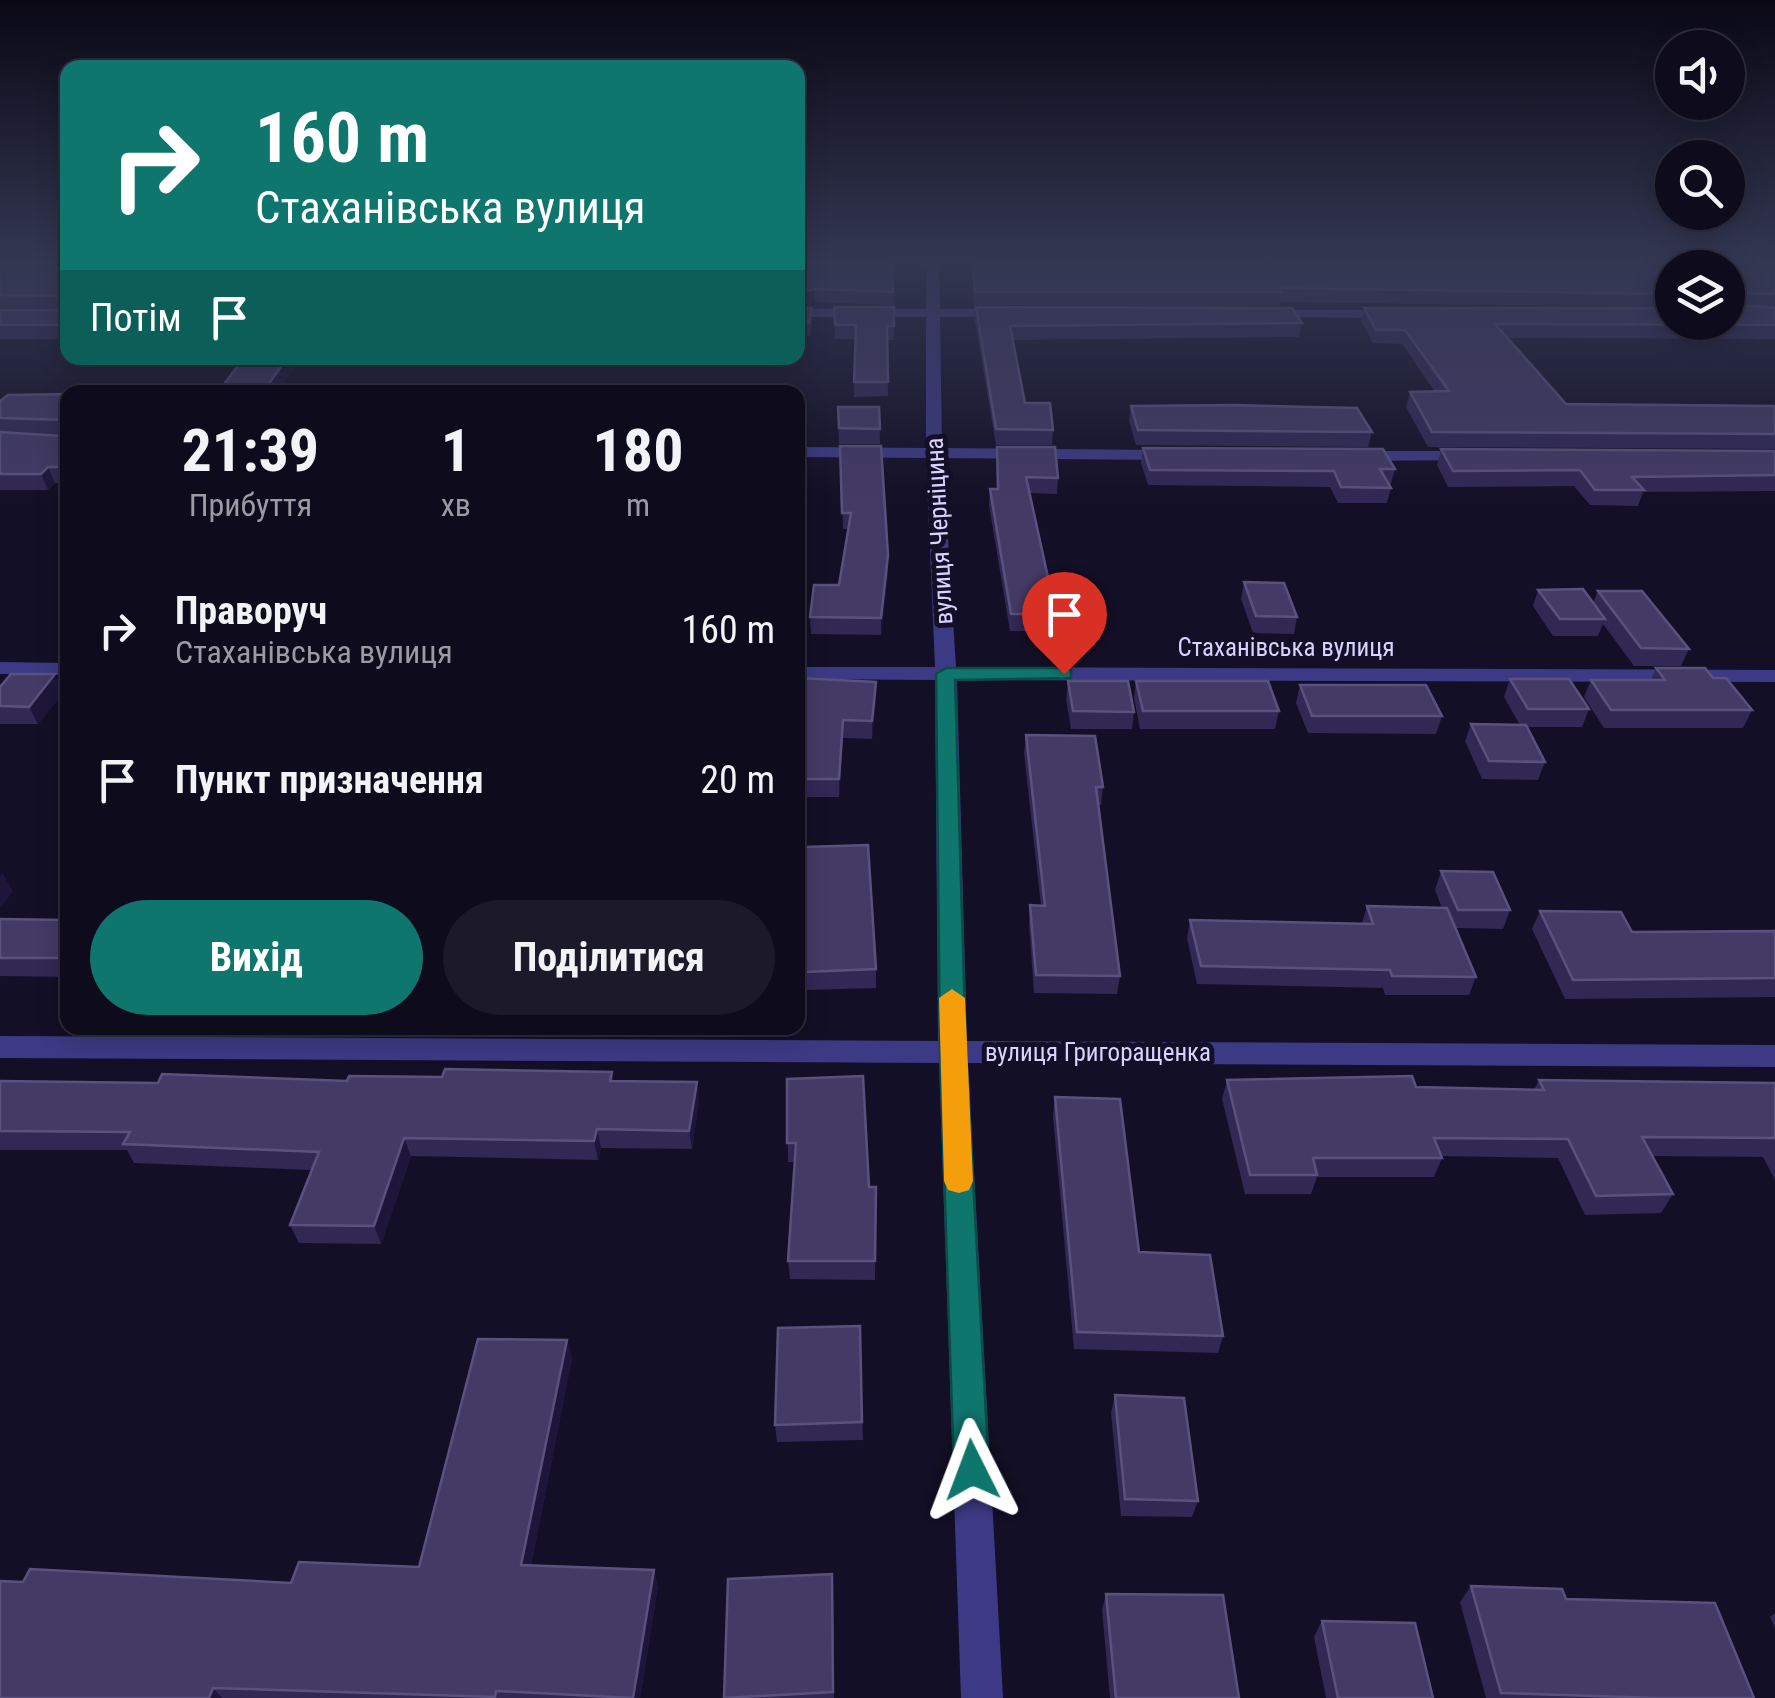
<!DOCTYPE html>
<html lang="uk">
<head>
<meta charset="utf-8">
<style>
	:root { --surface:#0e0b1c; --page:#1c1929; --text:#f1f3f6; --muted:#9b9ba3; --line:#2e2b3b; --accent:#0f766e }
	body { margin:0; font-family:"Roboto Condensed",sans-serif; background:var(--page); color:var(--text); height:100vh; display:flex; flex-direction:column; font-size:38px; white-space:nowrap }
	* { box-sizing:border-box; margin:0 }
	p { font-size:32px; color:var(--muted) }
	.icon { flex:none; width:55px; height:55px; fill:none; stroke:currentColor; stroke-width:2; stroke-linecap:round; stroke-linejoin:round }
	.map { position:relative; flex:1; overflow:hidden }
	.sheet { position:absolute; left:60px; top:385px; width:745px; height:650px; display:flex; flex-direction:column; background:var(--surface); border-radius:20px; box-shadow:0 5px 25px #0003,0 0 0 2px var(--line) }
	.sheet>* { flex:none }
	.hud { position:absolute; left:60px; top:60px; width:745px; height:305px; border-radius:20px; box-shadow:0 5px 25px #0003,0 0 0 2px var(--line); background:#0f766e; color:#fff; overflow:hidden }
	.fabs { position:absolute; left:1655px; top:30px; display:grid; gap:20px }
	.fabs a { display:grid; place-items:center; width:90px; height:90px; border-radius:50%; background:var(--surface); box-shadow:0 5px 25px #0003,0 0 0 2px var(--line); font-size:50px }
	.pin { position:absolute; display:grid; place-items:center; width:85px; height:85px; color:#fff; margin:-102px -42px; border-radius:50% 50% 50% 0; rotate:-45deg; box-shadow:0 0 10px #0007 }
	.pin .icon { rotate:45deg }
	.me { position:absolute; width:110px; margin:-55px; rotate:357deg; stroke-linejoin:round; filter:drop-shadow(0 0 8px #0008) }
	.turn { display:flex; align-items:center; gap:35px; height:210px; padding:0 30px; font-size:45px }
	.turn .icon { width:130px; height:130px; stroke-width:2.5 }
	.turn b { display:block; font-size:70px; line-height:85px }
	.then { display:flex; align-items:center; height:95px; padding:0 30px; background:#0003; gap:20px; font-size:38px }
	.eta { display:flex; justify-content:space-evenly; align-items:center; height:170px; text-align:center }
	.eta b { font-size:60px; font-weight:700; line-height:70px }
	.action { display:flex; gap:20px; margin-top:auto; padding:20px 30px }
	.action a { flex:1; height:115px; border-radius:60px; background:var(--accent); color:#fff; font-size:40px; font-weight:700; line-height:115px; text-align:center }
	.action a+a { background:var(--page); color:var(--text) }
	ul { padding:0; list-style:none }
	li { display:flex; align-items:center; gap:30px; height:150px; padding:0 30px }
	li div { flex:1 }
	li b { display:block; font-size:38px }
	li em { font-style:normal }
	.map>svg:first-child { display:block }
	.lines { fill:none; stroke-linecap:round; stroke-linejoin:round }
	.street { fill:#3d3a85; fill-rule:evenodd }
	.wall { fill:#312854 }
	.shaded-wall { fill:#1d163a }
	.building { fill:#433a66; stroke:#5a527e; stroke-width:2.5 }
	.route { fill:#0f766e; stroke:#0a4d48; stroke-width:2.5 }
	.slow { fill:#f59e0b }
	.labels { text-anchor:middle; dominant-baseline:central; stroke-width:10; stroke-linejoin:round; paint-order:stroke }
	.street-label { font-size:25px; fill:#d9d4ff; stroke:#130f26 }
</style>
</head>
<body>
<div class="map">
<svg width="1775" height="1698" viewBox="0 0 1775 1698">
	<rect width="100%" height="100%" fill="#130f26"/>
	<g class="lines">
		<g class="street">
			<path d="M 927,263 L 939,263 L 940,309 L 1007,309 L 1014,313 L 1007,317 L 940,317 L 942,448 L 1172,450 L 1180,455 L 1172,460 L 943,458 L 956,667 L 1775,670 L 1775,682 L 957,680 L 967,1041 L 1775,1045 L 1775,1067 L 968,1063 L 1003,1698 L 961,1698 L 939,1063 L 0,1058 L 0,1036 L 938,1041 L 935,680 L 798,679 L 798,667 L 935,667 L 926,458 L 798,457 L 798,447 L 926,448 L 926,317 L 798,317 L 798,309 L 926,309 Z"/>
			<path d="M 1257,310 L 1397,310 L 1404,314 L 1397,318 L 1262,317 L 1255,313 Z"/>
			<path d="M 1472,451 L 1478,452 L 1478,460 L 1352,461 L 1344,456 L 1352,451 Z"/>
			<path d="M 0,662 L 68,663 L 68,675 L 0,674 Z"/>
		</g>
	</g>
	<g class="wall">
		<path d="M 0,263 L 68,263 L 68,339 L 0,339 L 0,310 L 63,309 L 0,308 Z"/>
		<path d="M 798,263 L 892,263 L 893,305 L 815,302 Z"/>
		<path d="M 972,263 L 1775,263 L 1775,339 L 1508,338 L 1566,404 L 1775,406 L 1775,449 L 1428,447 L 1406,407 L 1410,392 L 1435,392 L 1402,344 L 1373,343 L 1361,321 L 1364,308 L 1728,322 L 1672,268 L 1672,307 L 1280,302 L 1280,306 L 974,305 Z"/>
		<path d="M 798,307 L 812,308 L 812,321 L 810,336 L 798,336 Z"/>
		<path d="M 834,307 L 894,307 L 894,340 L 887,340 L 888,396 L 854,397 L 855,339 L 835,339 Z"/>
		<path d="M 976,307 L 1302,323 L 1299,337 L 1012,340 L 1025,403 L 1053,430 L 1052,445 L 996,445 L 975,321 Z"/>
		<path d="M 68,394 L 68,483 L 55,483 L 48,490 L 0,490 L 0,401 Z"/>
		<path d="M 1131,406 L 1372,432 L 1368,447 L 1136,445 L 1129,421 Z"/>
		<path d="M 838,407 L 879,407 L 880,444 L 839,444 Z"/>
		<path d="M 840,446 L 888,572 L 881,635 L 811,634 L 810,617 L 839,585 L 848,529 L 843,529 Z"/>
		<path d="M 997,447 L 1058,478 L 1057,494 L 1030,493 L 1056,614 L 1055,631 L 1010,631 L 989,505 L 990,489 L 997,489 Z"/>
		<path d="M 1143,448 L 1395,469 L 1391,484 L 1389,484 L 1391,488 L 1387,503 L 1338,503 L 1330,487 L 1148,485 L 1141,463 Z"/>
		<path d="M 1441,449 L 1775,451 L 1775,491 L 1643,492 L 1638,506 L 1590,505 L 1574,486 L 1448,487 L 1437,465 Z"/>
		<path d="M 1244,582 L 1297,617 L 1294,634 L 1253,633 L 1241,599 Z"/>
		<path d="M 1538,590 L 1593,603 L 1598,591 L 1689,649 L 1681,666 L 1634,666 L 1603,624 L 1598,636 L 1553,636 L 1533,606 Z"/>
		<path d="M 1656,668 L 1713,678 L 1752,710 L 1743,728 L 1604,728 L 1584,697 L 1591,680 L 1651,680 Z"/>
		<path d="M 798,678 L 876,682 L 876,699 L 872,739 L 843,738 L 839,797 L 805,797 L 804,729 L 798,729 Z"/>
		<path d="M 1510,679 L 1589,709 L 1582,727 L 1527,727 L 1545,762 L 1538,780 L 1482,779 L 1465,741 L 1471,724 L 1520,725 L 1504,697 Z"/>
		<path d="M 1068,681 L 1134,712 L 1132,729 L 1071,729 L 1066,699 Z"/>
		<path d="M 1136,681 L 1279,711 L 1275,729 L 1140,729 L 1134,698 Z"/>
		<path d="M 1300,685 L 1442,716 L 1436,734 L 1308,733 L 1296,703 Z"/>
		<path d="M 0,687 L 64,692 L 38,724 L 0,724 Z"/>
		<path d="M 1026,735 L 1103,787 L 1101,805 L 1098,805 L 1120,976 L 1117,994 L 1034,993 L 1029,924 L 1030,905 L 1041,906 L 1024,753 Z"/>
		<path d="M 1441,871 L 1510,910 L 1503,929 L 1456,928 L 1476,977 L 1469,995 L 1385,995 L 1383,988 L 1197,984 L 1187,938 L 1190,920 L 1362,923 L 1367,906 L 1442,908 L 1435,890 Z"/>
		<path d="M 1540,911 L 1632,932 L 1775,931 L 1775,997 L 1565,999 L 1532,929 Z"/>
		<path d="M 0,919 L 66,920 L 68,919 L 68,977 L 0,976 Z"/>
		<path d="M 876,969 L 876,988 L 806,990 L 805,972 Z"/>
		<path d="M 612,1072 L 613,1081 L 699,1101 L 692,1149 L 601,1148 L 598,1160 L 411,1156 L 381,1244 L 299,1243 L 290,1225 L 312,1170 L 134,1163 L 127,1150 L 0,1150 L 0,1081 L 158,1083 L 347,1081 Z"/>
		<path d="M 787,1079 L 869,1187 L 876,1187 L 875,1280 L 790,1279 L 788,1261 L 795,1162 L 788,1162 Z"/>
		<path d="M 1227,1080 L 1534,1090 L 1539,1080 L 1775,1083 L 1775,1180 L 1763,1157 L 1652,1156 L 1673,1194 L 1661,1213 L 1585,1215 L 1558,1158 L 1441,1156 L 1442,1158 L 1434,1177 L 1317,1177 L 1311,1194 L 1245,1194 L 1222,1099 Z"/>
		<path d="M 1055,1097 L 1139,1252 L 1223,1336 L 1218,1353 L 1074,1349 L 1053,1116 Z"/>
		<path d="M 860,1326 L 863,1440 L 777,1442 L 775,1425 Z"/>
		<path d="M 567,1340 L 572,1358 L 531,1565 L 658,1586 L 640,1698 L 0,1698 L 23,1582 L 291,1583 L 419,1567 Z"/>
		<path d="M 1115,1395 L 1198,1501 L 1192,1517 L 1121,1516 L 1111,1413 Z"/>
		<path d="M 1471,1586 L 1566,1599 L 1754,1698 L 1486,1698 L 1460,1602 Z"/>
		<path d="M 833,1590 L 834,1698 L 724,1698 Z"/>
		<path d="M 1106,1594 L 1239,1698 L 1110,1698 L 1102,1610 Z"/>
		<path d="M 1775,1613 L 1775,1628 L 1770,1617 Z"/>
		<path d="M 1322,1621 L 1433,1698 L 1326,1698 L 1314,1637 Z"/>
	</g>
	<g class="shaded-wall">
		<path d="M 815,289 L 815,302 L 798,306 L 798,293 Z"/>
		<path d="M 287,358 L 301,358 L 278,392 L 263,392 Z"/>
		<path d="M 48,467 L 55,483 L 48,490 L 41,474 Z"/>
		<path d="M 888,555 L 888,572 L 881,635 L 881,618 Z"/>
		<path d="M 55,674 L 64,692 L 38,724 L 29,707 Z"/>
		<path d="M 876,682 L 876,699 L 872,739 L 872,721 Z"/>
		<path d="M 843,720 L 843,738 L 839,797 L 839,779 Z"/>
		<path d="M 2,872 L 13,891 L 0,909 L 0,876 Z"/>
		<path d="M 697,1082 L 699,1101 L 692,1149 L 689,1131 Z"/>
		<path d="M 597,1129 L 601,1148 L 598,1160 L 594,1141 Z"/>
		<path d="M 404,1138 L 411,1156 L 381,1244 L 374,1226 Z"/>
		<path d="M 567,1340 L 572,1358 L 528,1581 L 521,1565 Z"/>
		<path d="M 654,1570 L 658,1586 L 640,1698 L 633,1698 Z"/>
		<path d="M 213,1688 L 222,1698 L 209,1698 Z"/>
	</g>
	<g class="building">
		<path d="M 0,263 L 68,263 L 68,325 L 0,325 L 0,310 L 63,310 L 66,296 L 0,295 Z"/>
		<path d="M 798,263 L 892,263 L 893,292 L 815,289 L 798,293 Z"/>
		<path d="M 973,263 L 1775,263 L 1775,294 L 1733,293 L 1730,304 L 1775,308 L 1775,325 L 1495,324 L 1566,404 L 1775,406 L 1775,434 L 1432,432 L 1410,392 L 1449,391 L 1405,330 L 1376,330 L 1364,308 L 1672,308 L 1672,322 L 1728,322 L 1728,268 L 1672,268 L 1672,294 L 1280,288 L 1282,292 L 975,292 Z"/>
		<path d="M 798,307 L 812,308 L 809,323 L 798,323 Z"/>
		<path d="M 834,307 L 894,307 L 894,326 L 887,326 L 888,382 L 854,382 L 856,325 L 835,325 Z"/>
		<path d="M 976,307 L 1292,308 L 1302,323 L 1010,326 L 1025,403 L 1050,403 L 1053,430 L 996,429 Z"/>
		<path d="M 244,358 L 287,358 L 263,392 L 218,392 Z"/>
		<path d="M 68,394 L 68,467 L 48,467 L 41,474 L 0,474 L 0,432 L 62,436 L 65,420 L 0,418 L 0,401 L 8,395 Z"/>
		<path d="M 1233,405 L 1357,408 L 1372,432 L 1138,430 L 1131,406 Z"/>
		<path d="M 838,407 L 879,407 L 880,429 L 839,428 Z"/>
		<path d="M 840,446 L 881,446 L 888,555 L 881,618 L 810,617 L 814,585 L 839,585 L 851,513 L 842,513 Z"/>
		<path d="M 997,447 L 1055,447 L 1058,478 L 1026,477 L 1056,614 L 1011,614 L 990,489 L 998,489 Z"/>
		<path d="M 1143,448 L 1383,449 L 1395,469 L 1380,469 L 1391,488 L 1341,487 L 1334,471 L 1150,470 Z"/>
		<path d="M 1441,449 L 1775,451 L 1775,475 L 1632,477 L 1644,490 L 1595,490 L 1580,470 L 1453,471 Z"/>
		<path d="M 1244,582 L 1284,583 L 1297,617 L 1256,616 Z"/>
		<path d="M 1583,589 L 1605,619 L 1560,619 L 1538,590 Z"/>
		<path d="M 1598,591 L 1642,591 L 1689,649 L 1641,648 Z"/>
		<path d="M 1656,668 L 1705,668 L 1713,678 L 1726,678 L 1752,710 L 1611,710 L 1591,680 L 1665,680 Z"/>
		<path d="M 11,674 L 55,674 L 29,707 L 0,706 L 0,687 Z"/>
		<path d="M 798,678 L 876,682 L 872,721 L 843,720 L 839,779 L 804,779 L 804,711 L 798,711 Z"/>
		<path d="M 1510,679 L 1569,679 L 1589,709 L 1528,709 Z"/>
		<path d="M 1068,681 L 1128,681 L 1134,712 L 1073,711 Z"/>
		<path d="M 1136,681 L 1268,681 L 1279,711 L 1143,711 Z"/>
		<path d="M 1300,685 L 1426,685 L 1442,716 L 1312,716 Z"/>
		<path d="M 1471,724 L 1526,725 L 1545,762 L 1489,761 Z"/>
		<path d="M 1026,735 L 1095,736 L 1103,787 L 1096,787 L 1120,976 L 1036,975 L 1030,905 L 1045,906 Z"/>
		<path d="M 868,845 L 876,969 L 805,972 L 805,847 Z"/>
		<path d="M 1441,871 L 1493,872 L 1510,910 L 1458,910 Z"/>
		<path d="M 1367,906 L 1447,908 L 1476,977 L 1392,976 L 1390,970 L 1201,966 L 1190,920 L 1373,924 Z"/>
		<path d="M 1540,911 L 1621,912 L 1632,932 L 1775,931 L 1775,978 L 1573,980 Z"/>
		<path d="M 0,919 L 66,920 L 68,919 L 68,958 L 0,958 Z"/>
		<path d="M 445,1069 L 612,1072 L 610,1081 L 697,1082 L 689,1131 L 597,1129 L 594,1141 L 404,1138 L 374,1226 L 290,1225 L 319,1152 L 123,1144 L 130,1132 L 0,1131 L 0,1081 L 158,1083 L 162,1074 L 347,1081 L 349,1076 L 442,1077 Z"/>
		<path d="M 863,1076 L 869,1187 L 876,1187 L 875,1261 L 788,1261 L 796,1143 L 787,1143 L 787,1079 Z"/>
		<path d="M 1412,1076 L 1416,1087 L 1544,1090 L 1539,1080 L 1775,1083 L 1775,1138 L 1642,1137 L 1673,1194 L 1596,1196 L 1568,1139 L 1434,1138 L 1442,1158 L 1313,1158 L 1317,1175 L 1250,1175 L 1227,1080 Z"/>
		<path d="M 1055,1097 L 1120,1099 L 1139,1252 L 1210,1255 L 1223,1336 L 1077,1332 Z"/>
		<path d="M 860,1326 L 862,1422 L 775,1425 L 778,1328 Z"/>
		<path d="M 478,1339 L 567,1340 L 521,1565 L 654,1570 L 633,1698 L 496,1691 L 495,1697 L 213,1688 L 209,1698 L 0,1698 L 0,1581 L 23,1582 L 30,1569 L 291,1583 L 299,1562 L 419,1567 Z"/>
		<path d="M 1115,1395 L 1184,1398 L 1198,1501 L 1125,1499 Z"/>
		<path d="M 832,1574 L 833,1692 L 724,1698 L 728,1579 Z"/>
		<path d="M 1471,1586 L 1562,1589 L 1566,1599 L 1715,1603 L 1754,1698 L 1657,1698 L 1501,1693 Z"/>
		<path d="M 1106,1594 L 1223,1595 L 1239,1698 L 1116,1698 Z"/>
		<path d="M 1322,1621 L 1415,1623 L 1433,1698 L 1338,1698 Z"/>
	</g>
	<linearGradient id="sky" x2="0" y2="1"><stop stop-color="#0a0815"/><stop offset="0.52" stop-color="#333752"/><stop offset="1" stop-color="#333752" stop-opacity="0"/></linearGradient>
	<rect width="1775" height="501" fill="url(#sky)"/>
	<path class="route" d="M 1064,668 L 1071,670 L 1071,678 L 955,680 L 966,1051 L 989,1470 L 984,1482 L 972,1487 L 959,1482 L 954,1470 L 940,1051 L 936,674 L 946,668 Z"/>
	<path class="slow" d="M 952,989 L 965,998 L 973,1181 L 969,1190 L 959,1193 L 948,1190 L 944,1181 L 939,998 Z"/>
	<g class="labels">
		<g class="street-label">
			<text transform="translate(939 531) rotate(-93)">вулиця Черніцина</text>
			<text x="1286" y="647">Стаханівська вулиця</text>
			<text x="1098" y="1052">вулиця Григоращенка</text>
		</g>
	</g>
</svg>
<div class="fabs">
<a><svg class="icon" aria-label="sound" viewBox="0 0 24 24"><path d="M4 9h4l5-4v14l-5-4H4zM17 9q2 3 0 6"/></svg></a>
<a><svg class="icon" aria-label="search" viewBox="0 0 24 24"><circle cx="10" cy="10" r="6"/><path d="M15 15l6 6"/></svg></a>
<a><svg class="icon" aria-label="layers" viewBox="0 0 24 24"><path d="M12 4l9 5-9 5-9-5zM3 14l9 5 9-5"/></svg></a>
</div>
<div class="pin" style="left:1064px;top:674px;background:#d93025"><svg class="icon" aria-label="arrive" viewBox="0 0 24 24"><path d="M6 21V4h12l-3 4 3 4H6"/></svg></div>
<svg class="me" style="left:972px;top:1470px" viewBox="-20 -20 40 40"><path d="M0-17L14 15 0 8-14 15z" fill="#0f766e" stroke="#fff" stroke-width="4"/></svg>
<div class="hud">
<div class="turn"><svg class="icon" aria-label="right" viewBox="0 0 24 24"><path d="M7 20v-9h11M14 6l5 5-5 5"/></svg><div><b>160 m</b>Стаханівська вулиця</div></div>
<div class="then">Потім<svg class="icon" aria-label="arrive" viewBox="0 0 24 24"><path d="M6 21V4h12l-3 4 3 4H6"/></svg></div>
</div>
<section class="sheet">
<div class="eta">
<div><b>21:39</b><p>Прибуття</p></div>
<div><b>1</b><p>хв</p></div>
<div><b>180</b><p>m</p></div>
</div>
<ul>
<li><svg class="icon" aria-label="right" viewBox="0 0 24 24"><path d="M7 20v-9h11M14 6l5 5-5 5"/></svg><div><b>Праворуч</b><p>Стаханівська вулиця</p></div><em>160 m</em></li>
<li><svg class="icon" aria-label="arrive" viewBox="0 0 24 24"><path d="M6 21V4h12l-3 4 3 4H6"/></svg><div><b>Пункт призначення</b></div><em>20 m</em></li>
</ul>
<div class="action"><a>Вихід</a><a>Поділитися</a></div>
</section>
</div>
</body>
</html>
